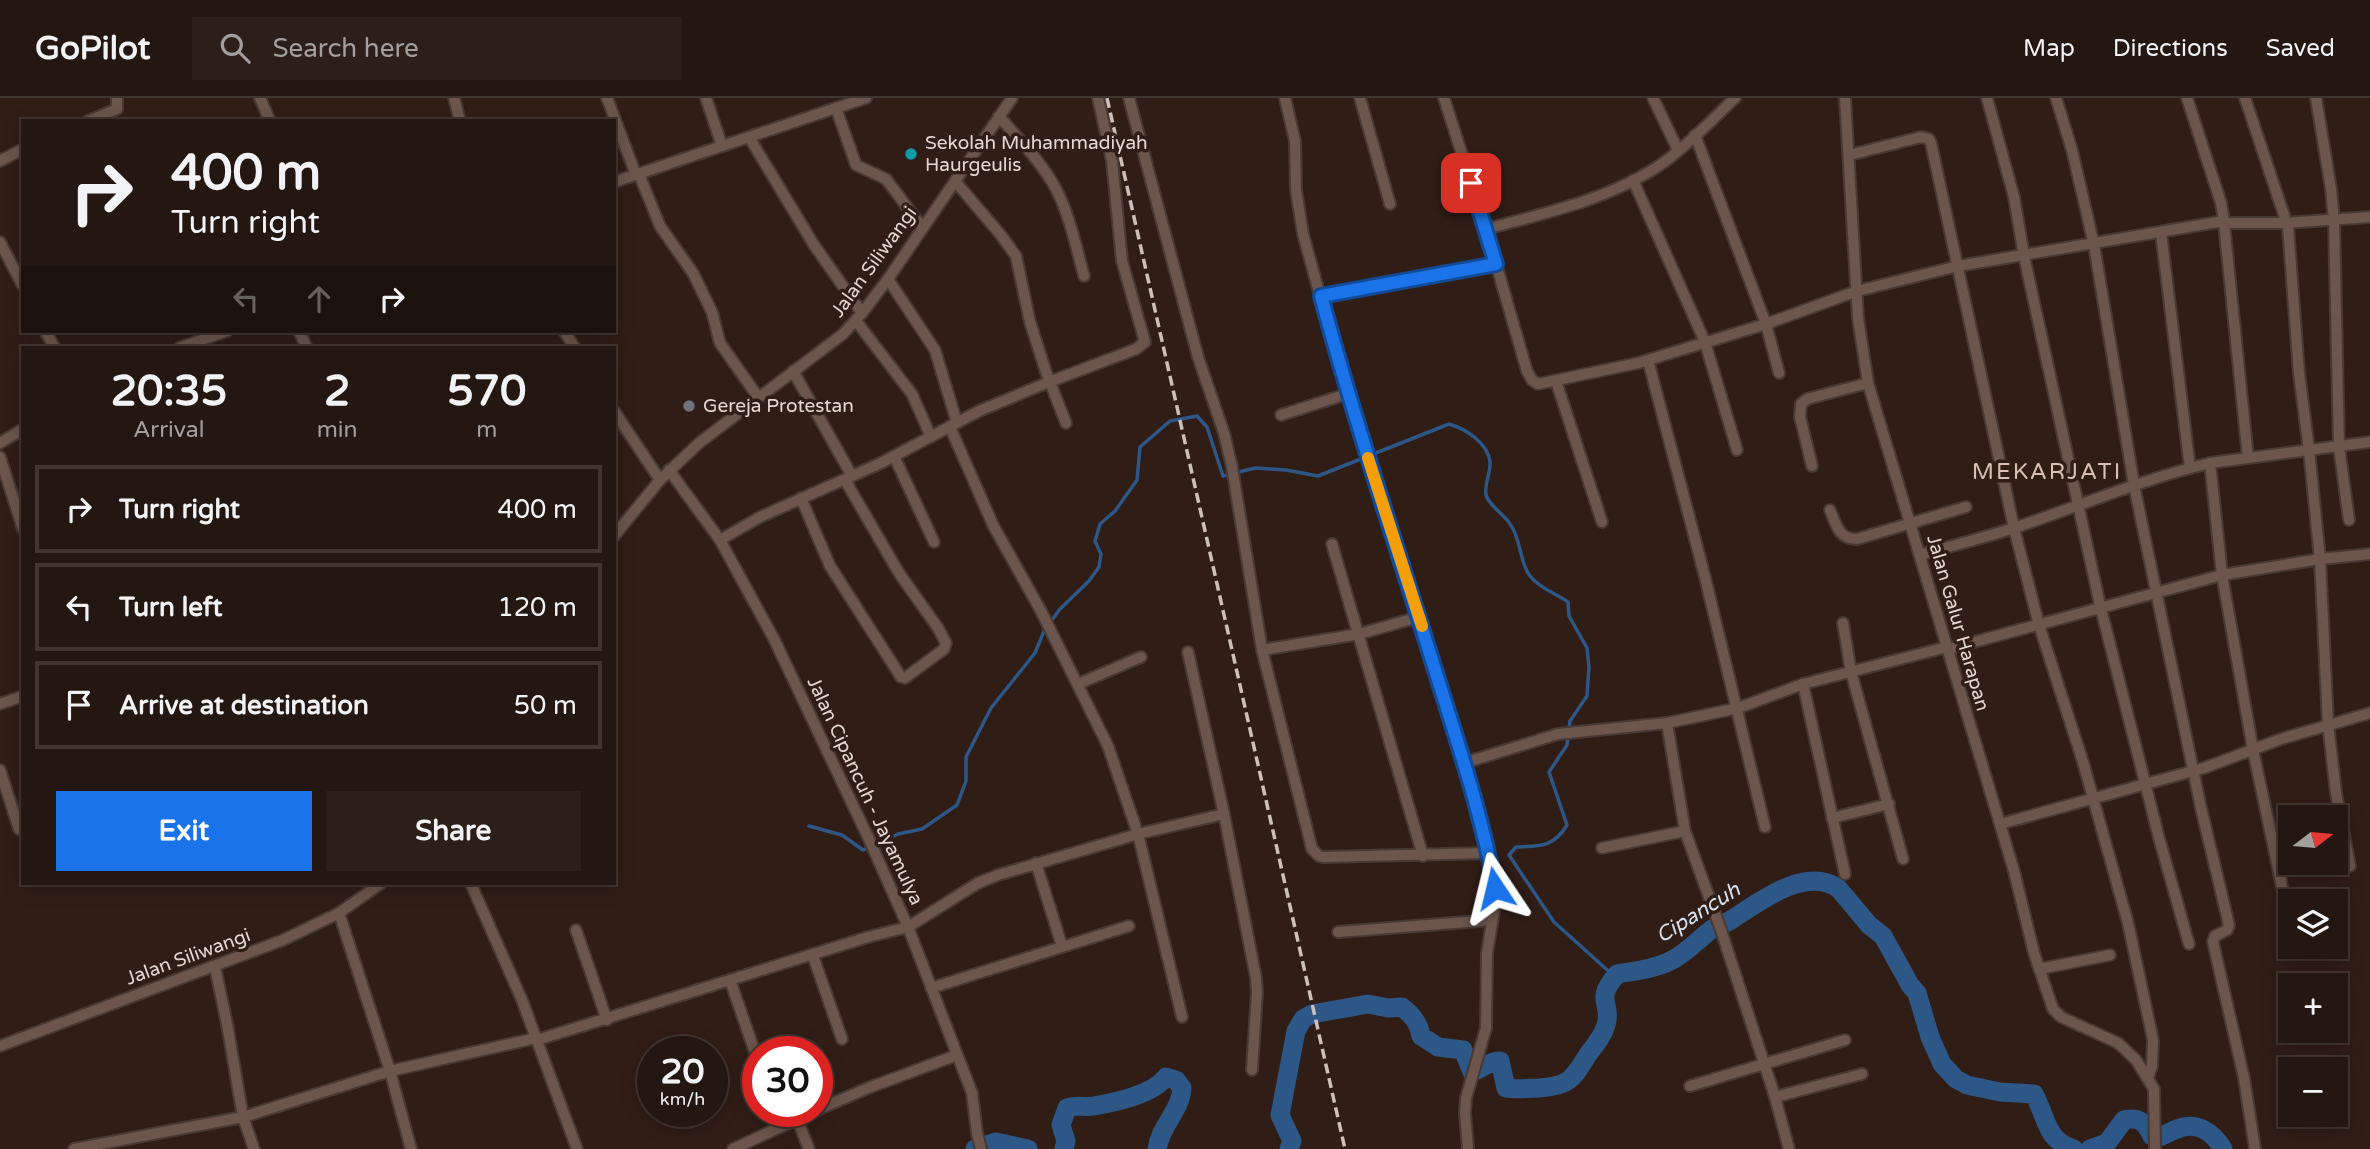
<!DOCTYPE html>
<html lang="en">
<head>
<meta charset="utf-8">
<style>
	:root { --surface:#241610; --page:#2c1f19; --text:#f1f3f6; --muted:#a39f9f; --line:#413530; --accent:#1a73e8 }
	body { margin:0; font-family:"Varela Round",sans-serif; background:var(--page); color:var(--text); height:100vh; display:flex; flex-direction:column; font-size:26px; white-space:nowrap }
	* { box-sizing:border-box; margin:0 }
	p { font-size:23px; color:var(--muted) }
	.icon { flex:none; width:38px; height:38px; fill:none; stroke:currentColor; stroke-width:2; stroke-linecap:round; stroke-linejoin:round }
	.map { position:relative; flex:1; overflow:hidden }
	.side { position:absolute; left:21px; top:248px; width:595px; height:539px; display:flex; flex-direction:column; background:var(--surface); border-radius:0px; box-shadow:0 4px 18px #0003,0 0 0 2px var(--line) }
	.side>* { flex:none }
	.banner { position:absolute; left:21px; top:21px; width:595px; height:214px; border-radius:0px; box-shadow:0 4px 18px #0003,0 0 0 2px var(--line); background:#241610; color:var(--text); overflow:hidden }
	.needle { width:46px; rotate:74deg }
	.fabs { position:absolute; left:2278px; top:707px; display:grid; gap:14px }
	.fabs a { display:grid; place-items:center; width:70px; height:70px; border-radius:0px; background:var(--surface); box-shadow:0 4px 18px #0003,0 0 0 2px var(--line); font-size:35px }
	.speed { position:absolute; left:637px; top:938px; display:flex; gap:14px; font-size:35px; font-weight:700; text-align:center }
	.speed>* { display:grid; place-content:center; width:91px; height:91px; border-radius:50%; background:var(--surface); box-shadow:0 4px 18px #0003,0 0 0 2px var(--line); line-height:1 }
	.speed small { font-size:18px; font-weight:400 }
	.speed .limit { border:10px solid #d22; background:#fff; color:#111 }
	.pin { position:absolute; display:grid; place-items:center; width:60px; height:60px; color:#fff; margin:-30px; border-radius:14px; box-shadow:0 4px 10px #0006 }
	.me { position:absolute; width:77px; margin:-38px; rotate:350deg; stroke-linejoin:round; filter:drop-shadow(0 0 5px #0008) }
	.turn { display:flex; align-items:center; gap:24px; height:147px; padding:0 35px; font-size:32px }
	.turn .icon { width:91px; height:91px; stroke-width:2.5 }
	.turn b { display:block; font-size:49px; line-height:60px }
	.lanes { display:flex; align-items:center; height:66px; padding:0 35px; background:#0003; justify-content:center; gap:35px; direction:ltr }
	.lanes .off { opacity:.35 }
	.eta { display:flex; justify-content:space-evenly; align-items:center; height:119px; text-align:center }
	.eta b { font-size:42px; font-weight:700; line-height:49px }
	.button { display:flex; gap:14px; margin-top:auto; padding:14px 35px }
	.button a { flex:1; height:80px; border-radius:0px; background:var(--accent); color:#fff; font-size:28px; font-weight:700; line-height:80px; text-align:center }
	.button a+a { background:var(--page); color:var(--text) }
	ul { padding:0; list-style:none }
	li { display:flex; align-items:center; gap:21px; height:88px; margin:0 14px 10px; padding:0 21px; border:4px solid var(--line); border-radius:0px }
	li div { flex:1 }
	li b { display:block; font-size:26px }
	li em { font-style:normal }
	header { display:flex; align-items:center; gap:42px; box-sizing:border-box; height:98px; padding:0 35px; background:var(--surface); border-bottom:2px solid var(--line) }
	header strong { font-size:33px }
	nav { display:flex; gap:38px; margin-inline-start:auto; font-size:24px }
	.search { width:490px; height:63px; background:var(--page); display:flex; align-items:center; gap:18px; box-sizing:border-box; padding:0 24px; border-radius:0px; color:var(--muted); font-size:26px }
	.map>svg:first-child { display:block }
	.lines { fill:none; stroke-linecap:round; stroke-linejoin:round }
	.stream { stroke:#2d5786; stroke-width:3.5 }
	.river { stroke:#2d5786; stroke-width:19 }
	.minor-casing { stroke:#483935; stroke-width:14 }
	.minor { stroke:#6b554c; stroke-width:10 }
	.rail { stroke:#cdc0ba; stroke-width:3.5; stroke-dasharray:10 5; stroke-linecap:butt }
	.route-casing { stroke:#114b97; stroke-width:18 }
	.route { stroke:#1a73e8; stroke-width:12 }
	.slow { stroke:#f59e0b; stroke-width:12 }
	.culture-dot { fill:#0f9aa8; stroke:#301d16; stroke-width:2.5 }
	.worship-dot { fill:#6b7280; stroke:#301d16; stroke-width:2.5 }
	.labels { text-anchor:middle; dominant-baseline:central; stroke-width:7; stroke-linejoin:round; paint-order:stroke }
	.poi-label { font-size:19px; fill:#e4d7d2; stroke:#301d16; text-anchor:start }
	.street-label { font-size:19px; fill:#e4d7d2; stroke:#301d16 }
	.water-label { font-size:21px; font-style:italic; fill:#d6e2f1; stroke:#301d16 }
	.quarter-label { font-size:23px; letter-spacing:2px; fill:#d9bfb5; stroke:#301d16 }
</style>
</head>
<body>
<header>
<strong>GoPilot</strong>
<div class="search"><svg class="icon" aria-label="search" viewBox="0 0 24 24"><circle cx="10" cy="10" r="6"/><path d="M15 15l6 6"/></svg>Search here</div>
<nav><a>Map</a><a>Directions</a><a>Saved</a></nav>
</header>
<div class="map">
<svg width="2370" height="1051" viewBox="0 0 2370 1051">
	<rect width="100%" height="100%" fill="#301d16"/>
	<g class="lines">
		<path class="stream" d="M 809,728 L 842,737 L 863,752 L 898,736 L 922,731 L 957,707 L 966,683 L 966,659 L 991,610 L 1035,555 L 1044,533 L 1060,511 L 1089,483 L 1099,469 L 1101,456 L 1095,443 L 1100,426 L 1115,413 L 1137,382 L 1140,349 L 1170,323 L 1197,318 L 1207,329 L 1223,378 L 1255,370 L 1286,372 L 1318,378 L 1449,326 C 1466,331 1488,345 1490,364 C 1491,374 1484,387 1486,397 C 1489,408 1504,416 1510,426 C 1523,443 1518,470 1536,484 C 1545,492 1558,497 1568,504 L 1569,518 L 1587,550 L 1589,569 L 1587,598 L 1570,623 L 1567,647 L 1549,674 L 1567,727 C 1553,750 1540,748 1516,749 L 1509,757 L 1554,824 L 1615,879"/>
		<g class="river">
			<path d="M 975,1051 L 996,1044 L 1028,1051"/>
			<path d="M 1064,1051 L 1066,1043 L 1061,1027 L 1067,1010 C 1079,1006 1084,1010 1094,1008 C 1116,1004 1152,997 1166,979 L 1176,982 L 1182,990 C 1181,1012 1160,1028 1157,1051"/>
			<path d="M 1289,1051 L 1292,1043 L 1280,1017 L 1296,933 L 1303,921 L 1312,916 L 1368,906 L 1388,910 L 1402,909 C 1412,917 1419,925 1421,938 L 1438,949 L 1463,952 L 1472,974 C 1483,971 1488,963 1500,963 L 1506,990 C 1517,992 1527,990 1539,990 C 1571,988 1573,980 1589,955 C 1596,946 1603,938 1606,927 C 1613,904 1593,904 1617,876 C 1635,873 1659,870 1674,861 C 1688,853 1699,841 1712,831 C 1718,827 1725,826 1731,822 C 1759,804 1805,768 1838,790 L 1869,827 L 1883,838 L 1910,887 L 1917,895 L 1930,939 L 1942,966 L 1956,981 L 1967,987 L 2000,994 L 2034,996 C 2047,1019 2045,1042 2074,1051"/>
			<path d="M 2090,1051 L 2107,1045 L 2124,1022 C 2139,1018 2146,1025 2152,1038 L 2156,1040 C 2164,1038 2169,1034 2177,1031 C 2197,1023 2213,1034 2223,1051"/>
		</g>
		<defs>
			<g id="minor">
				<path d="M 260,0 L 270,23"/>
				<path d="M 454,0 L 460,23"/>
				<path d="M 607,0 L 636,77"/>
				<path d="M 706,0 L 722,48"/>
				<path d="M 1129,0 L 1198,259 L 1224,335 L 1232,369 L 1262,552 L 1312,751 L 1319,758 L 1323,759 L 1488,755 L 1464,665 L 1347,296 L 1303,136 L 1296,92 L 1295,43 L 1285,0"/>
				<path d="M 1360,0 L 1390,106"/>
				<path d="M 1444,0 L 1486,131 L 1527,273 L 1532,282 L 1538,286 L 1638,265 L 1766,226 L 1857,193 L 1958,168 L 2224,123 L 2224,125 L 2285,125 L 2370,119"/>
				<path d="M 1653,0 L 1678,52"/>
				<path d="M 1845,0 L 1858,220 L 1868,285 L 2014,773 L 2034,855 L 2053,911 L 2061,919 L 2118,945 L 2136,962 L 2154,991 L 2155,1051"/>
				<path d="M 1987,0 L 2014,99 L 2024,158 L 2100,507 L 2159,740 L 2189,846"/>
				<path d="M 2056,0 L 2072,52 L 2094,147 L 2134,387 L 2201,710 L 2229,827 L 2227,832 L 2215,838 L 2213,844 L 2244,980 L 2255,1051"/>
				<path d="M 2187,0 L 2221,105 L 2224,123"/>
				<path d="M 2245,0 L 2288,129 L 2299,275 L 2309,352 L 2320,461 L 2328,626 L 2336,695 L 2350,768"/>
				<path d="M 2316,0 L 2331,91 L 2334,122 L 2339,349 L 2349,422"/>
				<path d="M 836,10 L 856,67 L 886,81 L 922,129"/>
				<path d="M 999,18 C 1018,41 1042,64 1056,91 C 1070,118 1076,149 1084,178"/>
				<path d="M 88,23 L 117,11 L 117,0"/>
				<path d="M 1695,37 L 1766,226 L 1779,275"/>
				<path d="M 749,39 L 814,147 L 862,215"/>
				<path d="M 1849,57 L 1921,39 L 1929,41 L 1931,45 L 2014,430 L 2039,527 L 2083,664 L 2128,825 L 2153,942 L 2152,968 L 2148,980"/>
				<path d="M 0,63 L 23,51"/>
				<path d="M 639,76 L 660,128 L 693,175 L 712,214 L 720,245 L 758,299"/>
				<path d="M 1633,82 L 1705,244 L 1737,352"/>
				<path d="M 955,83 L 1000,136 L 1016,158 L 1030,224 L 1046,274 L 1066,325"/>
				<path d="M 614,84 L 866,0"/>
				<path d="M 2224,125 L 2248,360"/>
				<path d="M 1486,131 C 1546,115 1611,101 1663,65 C 1689,46 1712,22 1735,0"/>
				<path d="M 2161,135 L 2190,370"/>
				<path d="M 0,144 L 23,188"/>
				<path d="M 888,181 L 935,252 L 957,325"/>
				<path d="M 1321,198 L 1496,166"/>
				<path d="M 856,223 L 912,296 L 931,339"/>
				<path d="M 45,233 L 55,250"/>
				<path d="M 299,233 L 307,250"/>
				<path d="M 564,233 L 575,250"/>
				<path d="M 179,250 L 227,233"/>
				<path d="M 1648,262 L 1705,479 L 1765,729"/>
				<path d="M 793,273 L 852,378"/>
				<path d="M 1556,283 L 1602,424"/>
				<path d="M 614,313 L 660,382"/>
				<path d="M 1281,317 L 1347,296"/>
				<path d="M 950,329 L 993,427 L 1041,513 L 1108,648 L 1138,736 L 1182,919"/>
				<path d="M 0,345 L 23,331"/>
				<path d="M 894,358 L 934,444"/>
				<path d="M 0,359 L 23,431"/>
				<path d="M 2210,365 L 2222,477 L 2253,652 L 2284,798"/>
				<path d="M 1812,368 L 1800,319 L 1801,306 L 1807,301 L 1868,285"/>
				<path d="M 669,372 L 720,442 L 774,541 L 868,739 L 908,829 L 972,995 L 977,1035 L 981,1051"/>
				<path d="M 801,400 L 830,468 L 901,579 L 905,580 L 944,551 L 946,545 L 938,530 L 899,475 L 845,382"/>
				<path d="M 1830,412 C 1836,427 1839,441 1857,441 L 1966,409"/>
				<path d="M 614,438 L 660,382 L 699,345 L 843,236 L 862,215 L 888,181 L 1012,0"/>
				<path d="M 720,442 L 760,419 L 881,365 L 979,313 L 1049,284 L 1136,251 L 1145,244 L 1122,163 L 1112,63 L 1098,0"/>
				<path d="M 1332,446 L 1423,758"/>
				<path d="M 1920,457 C 1951,448 1983,440 2014,430 C 2080,408 2143,381 2210,365 L 2370,344"/>
				<path d="M 1843,525 L 1851,574 L 1903,761"/>
				<path d="M 1948,551 L 2222,477 L 2320,461 L 2370,456"/>
				<path d="M 1262,552 L 1359,536 L 1419,519"/>
				<path d="M 1188,554 L 1224,716 L 1256,880 L 1257,894 L 1252,972"/>
				<path d="M 1078,586 L 1141,559"/>
				<path d="M 1803,586 L 1845,776"/>
				<path d="M 0,606 L 23,598"/>
				<path d="M 1667,625 L 1685,733 L 1721,832 L 1775,999 L 1789,1051"/>
				<path d="M 1464,665 L 1558,636 L 1667,625 L 1738,610 L 1803,586 L 1947,549"/>
				<path d="M 0,672 L 19,731"/>
				<path d="M 1832,720 L 1889,706"/>
				<path d="M 2000,726 L 2204,670 L 2281,641 L 2370,615"/>
				<path d="M 1602,750 L 1685,733"/>
				<path d="M 1036,765 L 1062,848"/>
				<path d="M 471,786 L 522,902 L 577,1051"/>
				<path d="M 339,815 L 390,973 L 411,1051"/>
				<path d="M 576,832 L 607,922"/>
				<path d="M 1338,834 L 1492,822"/>
				<path d="M 813,858 L 842,941"/>
				<path d="M 215,869 L 227,926 L 243,1019 L 254,1051"/>
				<path d="M 2039,871 L 2110,857"/>
				<path d="M 730,882 L 758,963"/>
				<path d="M 931,890 L 1129,828"/>
				<path d="M 537,942 L 868,839 L 908,829 L 978,785 L 998,777 L 1138,736 L 1224,716"/>
				<path d="M 0,948 L 283,842 L 339,815 L 380,786"/>
				<path d="M 1690,988 L 1845,942"/>
				<path d="M 1775,999 L 1862,976"/>
				<path d="M 817,1012 L 868,990 L 957,957"/>
				<path d="M 775,1013 L 780,1029"/>
				<path d="M 797,1021 L 809,1051"/>
				<path d="M 74,1051 L 243,1019 L 390,973 L 536,940"/>
				<path d="M 733,1051 L 815,1013"/>
				<path d="M 1468,1051 L 1465,1015 L 1466,1000 L 1486,930 L 1487,855 L 1495,807 L 1495,791 L 1488,755"/>
			</g>
		</defs>
		<use href="#minor" class="minor-casing"/>
		<use href="#minor" class="minor"/>
		<path class="rail" d="M 1107,0 L 1345,1051"/>
	</g>
	<g class="lines">
		<defs>
			<path id="route" d="M 1471,85 L 1496,166 L 1321,198 C 1355,325 1397,449 1436,575 C 1458,646 1482,717 1495,790"/>
		</defs>
		<use href="#route" class="route-casing"/>
		<use href="#route" class="route"/>
		<path class="slow" d="M 1368,360 L 1422,528"/>
	</g>
	<circle class="culture-dot" cx="911" cy="56" r="7"/>
	<circle class="worship-dot" cx="689" cy="308" r="7"/>
	<g class="labels">
		<g class="poi-label">
			<text x="925" y="45">Sekolah Muhammadiyah<tspan x="925" dy="22">Haurgeulis</tspan></text>
			<text x="703" y="308">Gereja Protestan</text>
		</g>
		<g class="street-label">
			<text transform="translate(874 164) rotate(-54)">Jalan Siliwangi</text>
			<text transform="translate(1958 525) rotate(74)">Jalan Galur Harapan</text>
			<text transform="translate(865 693) rotate(65)">Jalan Cipancuh - Jayamulya</text>
			<text transform="translate(188 859) rotate(-20)">Jalan Siliwangi</text>
		</g>
		<g class="water-label">
			<text transform="translate(1698 815) rotate(-32)">Cipancuh</text>
		</g>
		<g class="quarter-label">
			<text x="2047" y="374">MEKARJATI</text>
		</g>
	</g>
</svg>
<div class="fabs">
<a><svg class="needle" viewBox="-14 -14 28 28"><path d="M0-13l5 13h-10z" fill="#e53935"/><path d="M0 13l5-13h-10z" fill="#a39f9f"/></svg></a>
<a><svg class="icon" aria-label="layers" viewBox="0 0 24 24"><path d="M12 4l9 5-9 5-9-5zM3 14l9 5 9-5"/></svg></a>
<a>+</a>
<a>−</a>
</div>
<div class="speed"><div>20<small>km/h</small></div><div class="limit">30</div></div>
<div class="pin" style="left:1471px;top:85px;background:#d93025"><svg class="icon" aria-label="arrive" viewBox="0 0 24 24"><path d="M6 21V4h12l-3 4 3 4H6"/></svg></div>
<svg class="me" style="left:1495px;top:790px" viewBox="-20 -20 40 40"><path d="M0-17L14 15 0 8-14 15z" fill="#1a73e8" stroke="#fff" stroke-width="4"/></svg>
<div class="banner">
<div class="turn"><svg class="icon" aria-label="right" viewBox="0 0 24 24"><path d="M7 20v-9h11M14 6l5 5-5 5"/></svg><div><b>400 m</b>Turn right</div></div>
<div class="lanes"><svg class="icon off" aria-label="left" viewBox="0 0 24 24"><path d="M17 20v-9H6M10 6l-5 5 5 5"/></svg><svg class="icon off" aria-label="ahead" viewBox="0 0 24 24"><path d="M12 20V5M6 11l6-6 6 6"/></svg><svg class="icon" aria-label="right" viewBox="0 0 24 24"><path d="M7 20v-9h11M14 6l5 5-5 5"/></svg></div>
</div>
<section class="side">
<div class="eta">
<div><b>20:35</b><p>Arrival</p></div>
<div><b>2</b><p>min</p></div>
<div><b>570</b><p>m</p></div>
</div>
<ul>
<li><svg class="icon" aria-label="right" viewBox="0 0 24 24"><path d="M7 20v-9h11M14 6l5 5-5 5"/></svg><div><b>Turn right</b></div><em>400 m</em></li>
<li><svg class="icon" aria-label="left" viewBox="0 0 24 24"><path d="M17 20v-9H6M10 6l-5 5 5 5"/></svg><div><b>Turn left</b></div><em>120 m</em></li>
<li><svg class="icon" aria-label="arrive" viewBox="0 0 24 24"><path d="M6 21V4h12l-3 4 3 4H6"/></svg><div><b>Arrive at destination</b></div><em>50 m</em></li>
</ul>
<div class="button"><a>Exit</a><a>Share</a></div>
</section>
</div>
</body>
</html>
